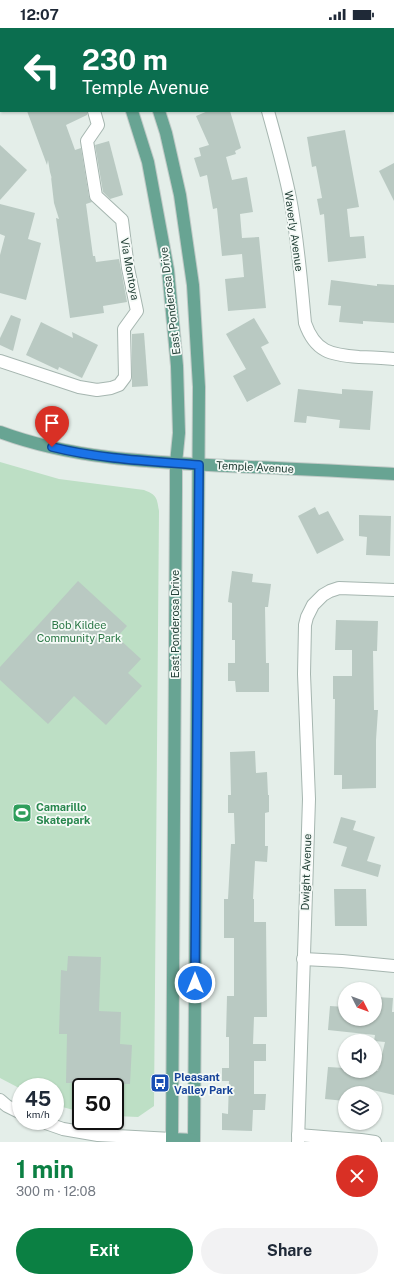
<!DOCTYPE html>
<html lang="en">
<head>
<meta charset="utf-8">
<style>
	:root { --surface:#fff; --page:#f2f2f3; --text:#1f2937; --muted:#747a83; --accent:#0b8043 }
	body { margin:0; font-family:"Public Sans",sans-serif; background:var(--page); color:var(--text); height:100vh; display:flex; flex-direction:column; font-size:15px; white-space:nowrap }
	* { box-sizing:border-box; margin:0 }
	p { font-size:13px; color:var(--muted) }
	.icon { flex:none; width:22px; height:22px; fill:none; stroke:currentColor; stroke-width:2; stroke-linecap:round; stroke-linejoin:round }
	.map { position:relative; height:1114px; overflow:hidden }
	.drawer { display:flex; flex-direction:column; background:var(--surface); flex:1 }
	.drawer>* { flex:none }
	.guide { position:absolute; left:0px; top:0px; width:394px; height:84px; box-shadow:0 1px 3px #0004; background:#0b6e4f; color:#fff; overflow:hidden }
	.needle { width:26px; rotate:132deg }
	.buttons { position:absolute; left:338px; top:954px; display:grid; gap:8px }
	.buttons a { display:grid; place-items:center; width:44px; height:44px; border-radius:50%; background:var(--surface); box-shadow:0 1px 3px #0004; font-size:20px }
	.speed { position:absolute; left:12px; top:1050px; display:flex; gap:8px; font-size:20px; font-weight:700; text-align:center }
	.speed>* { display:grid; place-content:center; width:52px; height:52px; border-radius:50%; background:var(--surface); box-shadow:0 1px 3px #0004; line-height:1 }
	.speed small { font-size:10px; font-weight:400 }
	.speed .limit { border:2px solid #111; border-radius:6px; background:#fff; color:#111 }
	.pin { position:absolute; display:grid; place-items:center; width:34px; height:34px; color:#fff; margin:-41px -17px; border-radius:50% 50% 50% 0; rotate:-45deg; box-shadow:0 0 4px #0007 }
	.pin .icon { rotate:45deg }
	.me { position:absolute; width:44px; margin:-22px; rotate:0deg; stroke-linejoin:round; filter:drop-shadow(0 0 3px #0008) }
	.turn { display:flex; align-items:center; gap:14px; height:84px; padding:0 16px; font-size:18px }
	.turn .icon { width:52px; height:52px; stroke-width:2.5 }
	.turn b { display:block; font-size:28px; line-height:34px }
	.round { display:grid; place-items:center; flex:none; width:42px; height:42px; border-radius:21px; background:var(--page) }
	.headline { display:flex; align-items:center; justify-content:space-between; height:68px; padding:0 16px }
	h1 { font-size:24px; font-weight:700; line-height:30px; color:var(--accent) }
	.button { display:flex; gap:8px; margin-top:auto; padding:8px 16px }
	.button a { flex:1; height:46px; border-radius:24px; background:var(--accent); color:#fff; font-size:16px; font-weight:700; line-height:46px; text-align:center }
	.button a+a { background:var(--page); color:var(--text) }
	.status { display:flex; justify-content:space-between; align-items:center; height:28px; padding:0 20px; background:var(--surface); direction:ltr }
	.status svg { height:11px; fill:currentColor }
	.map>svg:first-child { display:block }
	.green { fill:#bddfc5 }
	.building { fill:#b9c9c2 }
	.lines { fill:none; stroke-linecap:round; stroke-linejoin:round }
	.minor-casing { stroke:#a6b6b0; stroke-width:14 }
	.major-casing { stroke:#c1cac7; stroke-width:14 }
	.minor { stroke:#fff; stroke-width:12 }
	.major { stroke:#68a493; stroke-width:12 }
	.route-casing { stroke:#114b97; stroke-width:10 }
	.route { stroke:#1a73e8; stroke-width:7 }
	.labels { text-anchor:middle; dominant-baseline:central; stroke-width:3.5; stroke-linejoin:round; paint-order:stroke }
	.street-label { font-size:11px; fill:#234037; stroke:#f5faf7 }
	.park-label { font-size:11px; fill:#2c7847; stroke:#f5faf7 }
	.leisure-label { font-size:11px; font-weight:bold; fill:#27864d; stroke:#f5faf7; text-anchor:start }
	.transit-label { font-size:11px; font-weight:bold; fill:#164399; stroke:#f5faf7; text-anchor:start }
</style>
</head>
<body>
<div class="status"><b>12:07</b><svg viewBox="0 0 49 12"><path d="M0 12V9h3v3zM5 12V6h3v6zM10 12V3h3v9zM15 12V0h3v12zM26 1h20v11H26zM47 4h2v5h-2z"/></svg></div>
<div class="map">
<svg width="394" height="1114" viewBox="0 0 394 1114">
	<rect width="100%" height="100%" fill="#e4eee9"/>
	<path class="green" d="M 0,434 L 59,451 L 144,462 C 157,467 157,470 159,483 L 154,1078 L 138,1089 L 115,1088 L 115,1059 L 81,1059 L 81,1084 L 55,1077 L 55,1059 L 21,1059 L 21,1061 L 0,1050 Z"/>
	<g class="building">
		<path d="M 27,83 L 87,83 L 87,87 L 66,97 L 75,122 L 81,120 L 89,169 L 92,174 L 86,176 L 93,228 L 95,228 L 96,234 L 119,231 L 127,274 L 103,278 L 104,285 L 70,290 L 56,190 L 59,191 L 54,175 L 51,149 L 52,151 L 50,144 L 48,132 L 47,137 Z"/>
		<path d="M 208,83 L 230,83 L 241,120 L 235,123 L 236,126 L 226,129 L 232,152 L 247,149 L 253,184 L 240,186 L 242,210 L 259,209 L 266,280 L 228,283 L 225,251 L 244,249 L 242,226 L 222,228 L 217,180 L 213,181 L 207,147 L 200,149 L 194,130 L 201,128 L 199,120 L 209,117 L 196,88 Z"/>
		<path d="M 345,102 L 359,179 L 347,181 L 350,209 L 364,208 L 366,230 L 328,234 L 324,186 L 320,187 L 317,171 L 322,170 L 316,138 L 312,139 L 307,109 Z"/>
		<path d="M 109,113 L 123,167 L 110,171 L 103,164 L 95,117 Z"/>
		<path d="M 0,117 L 27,142 L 0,172 Z"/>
		<path d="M 394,135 L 394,173 L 379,143 Z"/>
		<path d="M 0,176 L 35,185 L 28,211 L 41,215 L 26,272 L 0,265 L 0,227 L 5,208 L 0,206 Z"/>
		<path d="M 331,252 L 377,258 L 377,256 L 394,257 L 394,295 L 363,293 L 363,296 L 339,294 L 341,278 L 328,277 Z"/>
		<path d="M 11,287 L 21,291 L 13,323 L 0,317 L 0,310 Z"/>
		<path d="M 254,290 L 269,315 L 261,319 L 281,356 L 247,374 L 233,348 L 246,341 L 226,306 Z"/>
		<path d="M 41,294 L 73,310 L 72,304 L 98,317 L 82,350 L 59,339 L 58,342 L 26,327 Z"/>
		<path d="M 144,305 L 148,358 L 132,359 L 132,306 Z"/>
		<path d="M 298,361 L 342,366 L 342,361 L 373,363 L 370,402 L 339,400 L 340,392 L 307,388 L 306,395 L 294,394 Z"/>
		<path d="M 315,479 L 319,487 L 328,483 L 344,512 L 317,526 L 298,488 Z"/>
		<path d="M 359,487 L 391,488 L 390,528 L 366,527 L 367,509 L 359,508 Z"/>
		<path d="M 232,543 L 253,546 L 252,554 L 271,556 L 268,579 L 265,579 L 266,635 L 269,635 L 269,664 L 236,664 L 235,653 L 228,653 L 228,635 L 235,635 L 235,612 L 232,612 L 232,575 L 228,574 Z"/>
		<path d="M 78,553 L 127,598 L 117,609 L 141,631 L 128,645 L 142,658 L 106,697 L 74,668 L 48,696 L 0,652 L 0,639 Z"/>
		<path d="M 336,592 L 378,593 L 377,623 L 373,623 L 374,682 L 378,682 L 376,712 L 376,760 L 342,761 L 342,747 L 334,747 L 335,671 L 333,671 L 333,648 L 352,648 L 352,622 L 335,622 Z"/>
		<path d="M 255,723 L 256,745 L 267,744 L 268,767 L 269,767 L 269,784 L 265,785 L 265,818 L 268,818 L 267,834 L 255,833 L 253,871 L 254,871 L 254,894 L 266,894 L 267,989 L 254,989 L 253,1016 L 266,1016 L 266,1033 L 254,1033 L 254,1066 L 266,1066 L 265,1082 L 253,1082 L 252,1103 L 222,1102 L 222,1085 L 228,1086 L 229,1053 L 222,1053 L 222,1040 L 229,1040 L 229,1009 L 226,1009 L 227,968 L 234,968 L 234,910 L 224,910 L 224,871 L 228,871 L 231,816 L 235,816 L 234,785 L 228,785 L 228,767 L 231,767 L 230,724 Z"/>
		<path d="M 341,789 L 356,793 L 353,802 L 375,809 L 367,833 L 381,837 L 378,849 L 341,838 L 347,819 L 333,815 Z"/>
		<path d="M 334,861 L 366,861 L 367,898 L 335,898 Z"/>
		<path d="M 68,928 L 101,929 L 99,983 L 121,984 L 120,1016 L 132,1017 L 130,1056 L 117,1056 L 117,1059 L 82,1059 L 82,1055 L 66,1055 L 67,1006 L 59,1006 L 61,942 L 67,943 Z"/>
		<path d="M 377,969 L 393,970 L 392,984 L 394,984 L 394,1067 L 364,1060 L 363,1065 L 345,1065 L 345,1073 L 325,1071 L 328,1039 L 345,1040 L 345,1043 L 378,1043 L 385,1014 L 374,1013 L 375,1007 L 328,1002 L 330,978 L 345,979 L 345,991 L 376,991 Z"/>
	</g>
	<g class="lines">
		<defs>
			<g id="minor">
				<path d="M 58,0 L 59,1"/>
				<path d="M 241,0 L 242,1"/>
				<path d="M 390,0 L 391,1"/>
				<path d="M 333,1 L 336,0"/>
				<path d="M 268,83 C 276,112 284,140 290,170 C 298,211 301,253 305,295 C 315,324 331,327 359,329 C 371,329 382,330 394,331"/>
				<path d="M 0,333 L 79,359 L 97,362 L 111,360 L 119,357 L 125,349 L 124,301 L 137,283 L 128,240 L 122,192 L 96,168 L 87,113 L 98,97 L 94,83"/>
				<path d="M 303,931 L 342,933 L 394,938"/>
				<path d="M 0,1072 L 7,1078 L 21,1085"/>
				<path d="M 40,1093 L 63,1101 L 98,1107 L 172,1111"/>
				<path d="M 298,1107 L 361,1112 L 375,1114"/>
				<path d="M 298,1114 L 309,771 L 304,646 L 305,597 L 307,589 L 313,577 L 323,567 L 330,563 L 339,560 L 394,562"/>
			</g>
			<g id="major">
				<path d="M 106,0 L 107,1"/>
				<path d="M 132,0 L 133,1"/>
				<path d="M 132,83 L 148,134 L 168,242 L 177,338 L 179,405 L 176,435 L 176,462 L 172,1114"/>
				<path d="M 159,83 L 166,105 L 180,167 L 193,257 L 199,359 L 194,1114"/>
				<path d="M 0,404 C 73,431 150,434 227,438 C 283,440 338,443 394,446"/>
				<path d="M 172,1111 L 194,1112"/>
			</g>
		</defs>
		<use href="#minor" class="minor-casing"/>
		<use href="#major" class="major-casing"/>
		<use href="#minor" class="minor"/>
		<use href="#major" class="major"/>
	</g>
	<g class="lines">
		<defs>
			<path id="route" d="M 52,419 C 100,431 149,433 199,437 L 195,955"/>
		</defs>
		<use href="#route" class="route-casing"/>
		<use href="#route" class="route"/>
	</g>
	<defs>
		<symbol id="stadium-square" viewBox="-11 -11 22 22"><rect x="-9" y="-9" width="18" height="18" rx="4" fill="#2e9e5b" stroke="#f5faf7"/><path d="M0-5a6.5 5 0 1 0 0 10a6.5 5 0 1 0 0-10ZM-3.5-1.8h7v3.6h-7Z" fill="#fff"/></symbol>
		<symbol id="bus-square" viewBox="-11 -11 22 22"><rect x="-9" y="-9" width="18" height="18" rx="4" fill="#1a4fb4" stroke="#f5faf7"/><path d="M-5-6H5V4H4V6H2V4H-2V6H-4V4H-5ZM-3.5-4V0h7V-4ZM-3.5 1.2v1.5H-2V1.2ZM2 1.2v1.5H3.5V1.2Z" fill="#fff"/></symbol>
	</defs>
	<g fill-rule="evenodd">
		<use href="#stadium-square" x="11" y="774" width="22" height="22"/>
		<use href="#bus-square" x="149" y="1044" width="22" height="22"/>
	</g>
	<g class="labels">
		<g class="street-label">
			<text transform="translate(294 203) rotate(82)">Waverly Avenue</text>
			<text transform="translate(130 241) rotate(80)">Via Montoya</text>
			<text transform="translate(170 273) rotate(-97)">East Ponderosa Drive</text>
			<text transform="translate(255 439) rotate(3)">Temple Avenue</text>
			<text transform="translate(175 596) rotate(-90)">East Ponderosa Drive</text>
			<text transform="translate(306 844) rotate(-88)">Dwight Avenue</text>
		</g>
		<g class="park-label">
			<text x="79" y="597">Bob Kildee<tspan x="79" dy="13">Community Park</tspan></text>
		</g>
		<g class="leisure-label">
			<text x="36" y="779">Camarillo<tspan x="36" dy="13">Skatepark</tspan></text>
		</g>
		<g class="transit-label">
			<text x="174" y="1049">Pleasant<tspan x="174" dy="13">Valley Park</tspan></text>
		</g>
	</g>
</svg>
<div class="buttons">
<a><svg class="needle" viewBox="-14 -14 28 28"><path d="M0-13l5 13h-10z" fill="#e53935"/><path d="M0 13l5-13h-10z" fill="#747a83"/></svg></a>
<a><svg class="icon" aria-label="sound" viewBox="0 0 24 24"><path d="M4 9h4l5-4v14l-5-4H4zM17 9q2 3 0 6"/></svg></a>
<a><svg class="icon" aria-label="layers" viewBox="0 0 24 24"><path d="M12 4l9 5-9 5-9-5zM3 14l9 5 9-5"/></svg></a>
</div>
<div class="speed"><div>45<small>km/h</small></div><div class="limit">50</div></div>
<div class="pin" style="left:52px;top:419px;background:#d93025"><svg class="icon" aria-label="arrive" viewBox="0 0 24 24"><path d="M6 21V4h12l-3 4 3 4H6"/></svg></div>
<svg class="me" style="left:195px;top:955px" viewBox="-20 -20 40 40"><circle r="17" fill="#1a73e8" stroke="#fff" stroke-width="3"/><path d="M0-11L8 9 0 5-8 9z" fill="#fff"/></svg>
<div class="guide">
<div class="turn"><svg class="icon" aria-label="left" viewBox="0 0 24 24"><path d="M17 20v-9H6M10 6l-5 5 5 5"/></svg><div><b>230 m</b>Temple Avenue</div></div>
</div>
</div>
<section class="drawer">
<div class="headline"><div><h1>1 min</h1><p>300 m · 12:08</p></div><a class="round" style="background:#d93025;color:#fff"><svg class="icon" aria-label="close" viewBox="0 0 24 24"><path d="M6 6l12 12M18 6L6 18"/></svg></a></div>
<div class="button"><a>Exit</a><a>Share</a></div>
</section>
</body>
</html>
